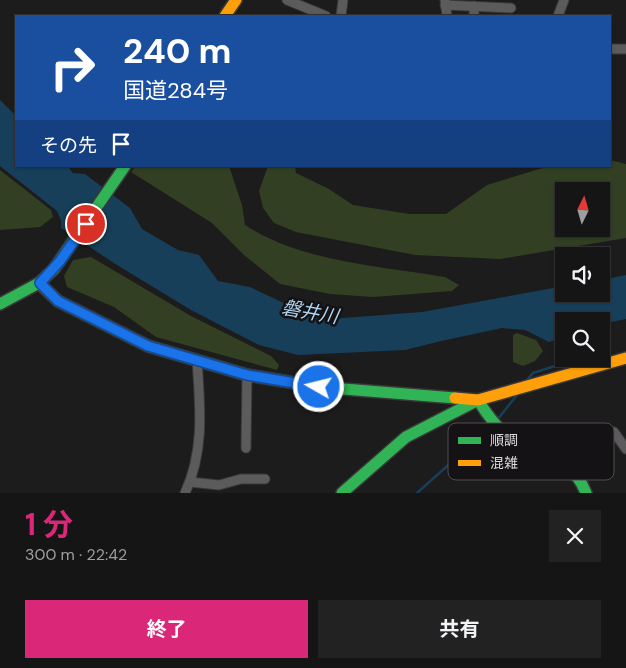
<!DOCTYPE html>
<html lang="ja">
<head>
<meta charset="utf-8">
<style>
	:root { --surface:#151515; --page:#222; --text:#f1f3f6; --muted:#9d9fa0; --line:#343434; --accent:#db2777 }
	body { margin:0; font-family:"DM Sans","Noto Sans JP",sans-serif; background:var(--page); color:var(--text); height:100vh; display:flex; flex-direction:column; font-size:19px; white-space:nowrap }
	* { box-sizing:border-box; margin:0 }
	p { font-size:16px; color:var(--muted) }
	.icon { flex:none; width:28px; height:28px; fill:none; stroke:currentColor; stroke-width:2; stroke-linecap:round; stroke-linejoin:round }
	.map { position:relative; height:493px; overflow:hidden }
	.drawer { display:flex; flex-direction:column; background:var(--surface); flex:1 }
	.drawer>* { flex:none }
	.top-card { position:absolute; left:15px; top:15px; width:596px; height:152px; border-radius:0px; box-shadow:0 1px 4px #0004,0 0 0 1px var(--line); background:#1a4fa0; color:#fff; overflow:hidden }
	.needle { width:32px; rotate:5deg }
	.buttons { position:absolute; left:555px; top:182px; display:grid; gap:10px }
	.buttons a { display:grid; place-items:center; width:55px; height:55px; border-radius:0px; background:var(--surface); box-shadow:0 1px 4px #0004,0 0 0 1px var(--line); font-size:25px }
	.pin { position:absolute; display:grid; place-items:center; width:42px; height:42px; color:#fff; margin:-21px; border:2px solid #fff; border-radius:50%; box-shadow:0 1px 5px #0007 }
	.me { position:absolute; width:55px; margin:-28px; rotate:278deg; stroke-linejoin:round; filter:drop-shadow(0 0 4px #0008) }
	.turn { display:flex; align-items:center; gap:18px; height:105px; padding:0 25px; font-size:22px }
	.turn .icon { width:65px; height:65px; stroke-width:2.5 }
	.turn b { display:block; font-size:35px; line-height:42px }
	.then { display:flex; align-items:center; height:48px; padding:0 25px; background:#0003; gap:10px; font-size:19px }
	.round { display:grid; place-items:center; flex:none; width:52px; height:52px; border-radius:0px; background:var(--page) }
	.summary { display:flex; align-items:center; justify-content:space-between; height:85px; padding:0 25px }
	h1 { font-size:30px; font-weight:700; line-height:38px; color:var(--accent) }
	.button { display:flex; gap:10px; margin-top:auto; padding:10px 25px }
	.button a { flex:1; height:58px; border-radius:0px; background:var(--accent); color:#fff; font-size:20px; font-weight:700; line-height:58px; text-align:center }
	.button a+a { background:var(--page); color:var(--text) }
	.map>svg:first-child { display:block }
	.green { fill:#323f23; fill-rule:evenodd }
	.water { fill:#173f5a }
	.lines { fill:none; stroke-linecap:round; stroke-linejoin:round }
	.stream { stroke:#173f5a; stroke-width:2.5 }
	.street-casing { stroke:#393939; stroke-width:11 }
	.fast-casing { stroke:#393939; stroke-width:14 }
	.slow-casing { stroke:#393939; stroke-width:14 }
	.street { stroke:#5c5b5c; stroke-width:9 }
	.fast { stroke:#30b455; stroke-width:11 }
	.slow { stroke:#ff9f0a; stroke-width:11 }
	.route-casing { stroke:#114b97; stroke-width:12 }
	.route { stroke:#1a73e8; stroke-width:9 }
	.labels { text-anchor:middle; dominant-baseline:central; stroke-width:5; stroke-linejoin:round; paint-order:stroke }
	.water-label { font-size:19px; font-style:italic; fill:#aed5f4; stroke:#141214 }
	.key { fill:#141214; stroke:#504e50; stroke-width:1 }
	.key-label { font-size:14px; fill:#dcdbdc }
</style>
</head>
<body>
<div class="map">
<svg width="626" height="493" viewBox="0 0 626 493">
	<rect width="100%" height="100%" fill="#1c1c1c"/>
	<g class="green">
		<path d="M 610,160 L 626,164 L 626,238 L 500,259 L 415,255 L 296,232 L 274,223 L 263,208 L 259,191 L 268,166 L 295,166 L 296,173 L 329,189 L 353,205 L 409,214 L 446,214 L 487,185 L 539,169 L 551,166 L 610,166 ZM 564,191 L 601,191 L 601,229 L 564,229 Z"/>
		<path d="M 136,166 L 229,166 L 242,205 L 245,225 C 302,262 379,266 445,277 L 459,285 L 452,291 L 373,297 L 330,294 L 280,284 L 244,255 L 212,223 L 131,172 Z"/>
		<path d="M 0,170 L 51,210 L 53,217 L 40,227 L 0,230 Z"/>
		<path d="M 91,257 L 191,316 L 271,356 L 279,365 L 277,370 L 156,337 L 114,307 L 67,287 L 64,276 L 73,260 Z"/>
		<path d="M 517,333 L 536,340 L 543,351 L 535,361 L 523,366 L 513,362 L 513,335 Z"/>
	</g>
	<path class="water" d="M 0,100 L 16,116 L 16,166 L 67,166 L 73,173 L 85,174 L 130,208 L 142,229 L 178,250 L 199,255 L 218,281 L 250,287 L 292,307 L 330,319 L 422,312 L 564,286 L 564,294 L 601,294 L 601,280 L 626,275 L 626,319 L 601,324 L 601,321 L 564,321 L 564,337 L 549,342 L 525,330 L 502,328 L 441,341 L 405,350 L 298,355 L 259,345 L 191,310 L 117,265 L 61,228 L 61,220 L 57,211 L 0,166 Z"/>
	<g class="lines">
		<g class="stream">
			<path d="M 526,381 L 533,373 L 555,366 L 560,340 L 564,337"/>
			<path d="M 497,420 L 517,395"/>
			<path d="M 417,493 L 491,427"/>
		</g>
		<defs>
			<g id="street">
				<path d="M 287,0 L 326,16"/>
				<path d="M 445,0 L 447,16"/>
				<path d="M 445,5 L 511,8"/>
				<path d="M 341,16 L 343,0"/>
				<path d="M 474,16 L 474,6"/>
				<path d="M 558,16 L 564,0"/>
				<path d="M 610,49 L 626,49"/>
				<path d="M 614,432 L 626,449"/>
				<path d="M 246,448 L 247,375"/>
				<path d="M 190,482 L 219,485 L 241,479 L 265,479"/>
				<path d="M 185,493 C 205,450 200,406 197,360"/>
			</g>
			<g id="fast">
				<path d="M 39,283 L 58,301 L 148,346 L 247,375 L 319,387 L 455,398"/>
				<path d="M 0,304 L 39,283 L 54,269 L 125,166"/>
				<path d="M 342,493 L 406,437 L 478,400 C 490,420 506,438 526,451 C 552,467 573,459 586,493"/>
			</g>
			<g id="slow">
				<path d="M 225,16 L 236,0"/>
				<path d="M 455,398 L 478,400 L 626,358"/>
			</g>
		</defs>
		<use href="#street" class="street-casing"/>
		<use href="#fast" class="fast-casing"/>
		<use href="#slow" class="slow-casing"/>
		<use href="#street" class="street"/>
		<use href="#fast" class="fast"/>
		<use href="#slow" class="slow"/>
	</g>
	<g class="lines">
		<defs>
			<path id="route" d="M 86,224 L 60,261 L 40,283 L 58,301 L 148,346 L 247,375 L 319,387"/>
		</defs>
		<use href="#route" class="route-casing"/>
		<use href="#route" class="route"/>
	</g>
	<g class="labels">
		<g class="water-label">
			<text transform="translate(310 312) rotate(10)">磐井川</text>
		</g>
	</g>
	<rect x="448" y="423" width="166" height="57" rx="8" class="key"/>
	<rect x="458" y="437" width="23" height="7" fill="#30b455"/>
	<rect x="458" y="460" width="23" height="6" fill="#ff9f0a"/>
	<g class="key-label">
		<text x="490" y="445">順調</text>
		<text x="490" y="468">混雑</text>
	</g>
</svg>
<div class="buttons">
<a><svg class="needle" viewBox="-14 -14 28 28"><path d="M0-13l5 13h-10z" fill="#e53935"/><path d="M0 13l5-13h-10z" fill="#9d9fa0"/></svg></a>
<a><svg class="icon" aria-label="sound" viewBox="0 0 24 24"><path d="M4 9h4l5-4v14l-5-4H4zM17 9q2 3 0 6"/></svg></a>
<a><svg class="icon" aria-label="search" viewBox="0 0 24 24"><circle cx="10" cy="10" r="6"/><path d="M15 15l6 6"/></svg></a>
</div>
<div class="pin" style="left:86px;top:224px;background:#d93025"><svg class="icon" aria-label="arrive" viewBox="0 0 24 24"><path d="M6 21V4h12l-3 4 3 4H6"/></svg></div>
<svg class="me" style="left:319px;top:387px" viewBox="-20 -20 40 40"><circle r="17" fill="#1a73e8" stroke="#fff" stroke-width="3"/><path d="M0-11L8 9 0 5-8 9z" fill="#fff"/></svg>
<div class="top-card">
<div class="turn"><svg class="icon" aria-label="right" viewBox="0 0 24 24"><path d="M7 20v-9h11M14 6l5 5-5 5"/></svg><div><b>240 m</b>国道284号</div></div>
<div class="then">その先<svg class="icon" aria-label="arrive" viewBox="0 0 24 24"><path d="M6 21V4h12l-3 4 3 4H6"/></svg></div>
</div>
</div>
<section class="drawer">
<div class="summary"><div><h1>1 分</h1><p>300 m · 22:42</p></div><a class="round"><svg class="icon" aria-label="close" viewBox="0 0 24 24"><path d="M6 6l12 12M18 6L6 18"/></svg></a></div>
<div class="button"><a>終了</a><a>共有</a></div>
</section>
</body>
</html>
